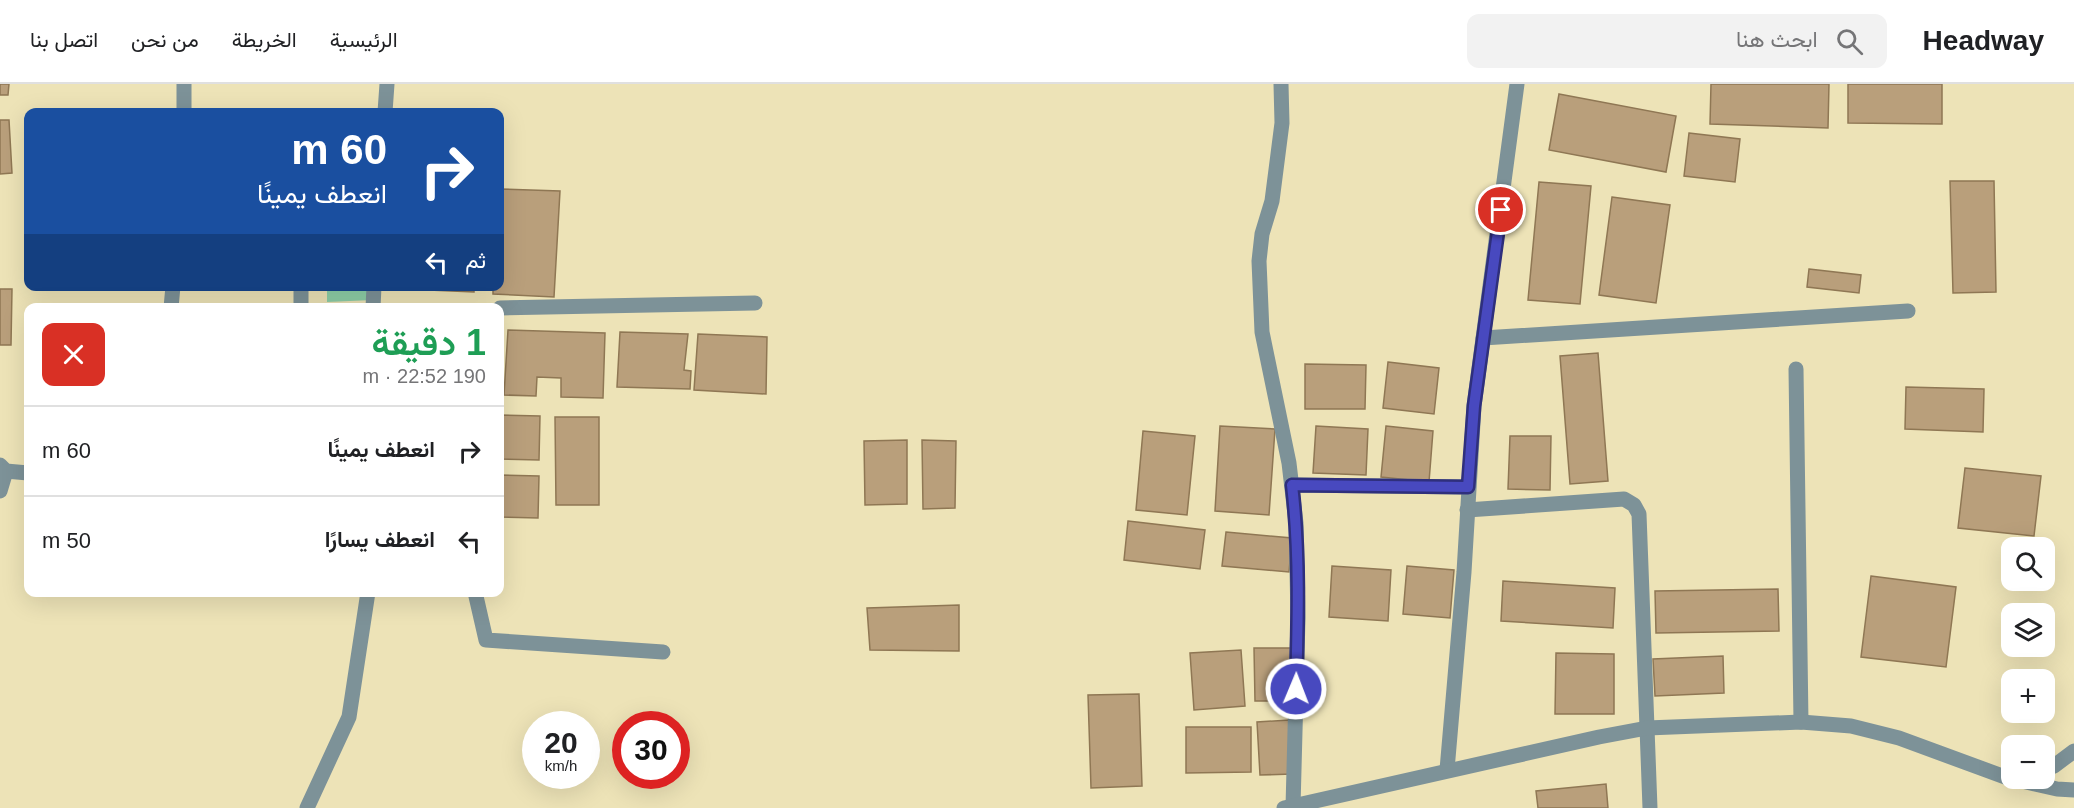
<!DOCTYPE html>
<html lang="ar">
<head>
<meta charset="utf-8">
<style>
	:root { --surface:#fff; --page:#f2f2f2; --text:#202124; --muted:#757577; --line:#e0e0e0 }
	body { margin:0; font-family:Helvetica,Vazirmatn,sans-serif; background:var(--page); color:var(--text); direction:rtl; height:100vh; display:flex; flex-direction:column; font-size:22px; white-space:nowrap }
	* { box-sizing:border-box; margin:0 }
	p { font-size:20px; color:var(--muted) }
	.icon { flex:none; width:33px; height:33px; fill:none; stroke:currentColor; stroke-width:2; stroke-linecap:round; stroke-linejoin:round }
	.map { position:relative; flex:1; overflow:hidden; direction:ltr }
	.side { position:absolute; left:24px; top:219px; width:480px; height:294px; display:flex; flex-direction:column; background:var(--surface); border-radius:12px; box-shadow:0 6px 24px #0002; direction:rtl }
	.side>* { flex:none }
	.hud { position:absolute; left:24px; top:24px; width:480px; height:183px; border-radius:12px; box-shadow:0 6px 24px #0002; direction:rtl; background:#1a4fa0; color:#fff; overflow:hidden }
	.tools { position:absolute; left:2001px; top:453px; display:grid; gap:12px }
	.tools a { display:grid; place-items:center; width:54px; height:54px; border-radius:12px; background:var(--surface); box-shadow:0 6px 24px #0002; font-size:30px }
	.speed { position:absolute; left:522px; top:627px; display:flex; gap:12px; font-size:30px; font-weight:700; text-align:center }
	.speed>* { display:grid; place-content:center; width:78px; height:78px; border-radius:50%; background:var(--surface); box-shadow:0 6px 24px #0002; line-height:1 }
	.speed small { font-size:15px; font-weight:400 }
	.speed .limit { border:9px solid #d22; background:#fff; color:#111 }
	.pin { position:absolute; display:grid; place-items:center; width:51px; height:51px; color:#fff; margin:-26px; border:3px solid #fff; border-radius:50%; box-shadow:0 2px 6px #0007 }
	.me { position:absolute; width:66px; margin:-33px; rotate:1deg; stroke-linejoin:round; filter:drop-shadow(0 0 4px #0008) }
	.turn { display:flex; align-items:center; gap:21px; height:126px; padding:0 18px; font-size:27px }
	.turn .icon { width:78px; height:78px; stroke-width:2.5 }
	.turn b { display:block; font-size:42px; line-height:51px }
	.then { display:flex; align-items:center; height:57px; padding:0 18px; background:#0003; gap:12px; font-size:22px }
	.round { display:grid; place-items:center; flex:none; width:63px; height:63px; border-radius:12px; background:var(--page) }
	.summary { display:flex; align-items:center; justify-content:space-between; height:102px; padding:0 18px }
	h1 { font-size:36px; font-weight:600; line-height:45px; color:#1e9e55 }
	ul { padding:0; list-style:none }
	li { display:flex; align-items:center; gap:18px; height:90px; padding:0 18px; border-top:2px solid var(--line) }
	li div { flex:1 }
	li b { display:block; font-size:22px }
	li em { font-style:normal }
	header { display:flex; align-items:center; gap:36px; box-sizing:border-box; height:84px; padding:0 30px; background:var(--surface); border-bottom:2px solid var(--line) }
	header strong { font-size:28px }
	nav { display:flex; gap:33px; margin-inline-start:auto; font-size:21px }
	.search { width:420px; height:54px; background:var(--page); display:flex; align-items:center; gap:15px; box-sizing:border-box; padding:0 21px; border-radius:12px; color:var(--muted); font-size:22px }
	.map>svg:first-child { display:block }
	.green { fill:#8ecfa7 }
	.building { fill:#b99f7b; stroke:#8f7754; stroke-width:1.5 }
	.lines { fill:none; stroke-linecap:round; stroke-linejoin:round }
	.minor { stroke:#7d9298; stroke-width:15 }
	.route-casing { stroke:#2f2f7c; stroke-width:15 }
	.route { stroke:#4849bf; stroke-width:10 }
</style>
</head>
<body>
<header>
<strong>Headway</strong>
<div class="search"><svg class="icon" aria-label="search" viewBox="0 0 24 24"><circle cx="10" cy="10" r="6"/><path d="M15 15l6 6"/></svg>ابحث هنا</div>
<nav><a>الرئيسية</a><a>الخريطة</a><a>من نحن</a><a>اتصل بنا</a></nav>
</header>
<div class="map">
<svg width="2074" height="724" viewBox="0 0 2074 724">
	<rect width="100%" height="100%" fill="#ede3b7"/>
	<path class="green" d="M 327,203 L 374,203 L 373,216 L 327,218 Z"/>
	<g class="building">
		<path d="M 0,0 L 9,0 L 8,11 L 0,11 Z"/>
		<path d="M 1711,0 L 1829,0 L 1828,44 L 1710,40 Z"/>
		<path d="M 1848,0 L 1942,0 L 1942,40 L 1848,39 Z"/>
		<path d="M 1559,10 L 1676,32 L 1666,88 L 1549,66 Z"/>
		<path d="M 0,36 L 9,36 L 12,89 L 0,90 Z"/>
		<path d="M 1689,49 L 1740,55 L 1735,98 L 1684,92 Z"/>
		<path d="M 1950,97 L 1994,97 L 1996,208 L 1953,209 Z"/>
		<path d="M 1539,98 L 1591,102 L 1580,220 L 1528,216 Z"/>
		<path d="M 500,105 L 560,107 L 554,213 L 493,210 L 493,202 L 500,202 Z"/>
		<path d="M 1612,113 L 1670,121 L 1656,219 L 1599,211 Z"/>
		<path d="M 1809,185 L 1861,191 L 1859,209 L 1807,203 Z"/>
		<path d="M 406,202 L 474,202 L 474,208 L 406,205 Z"/>
		<path d="M 0,205 L 12,205 L 11,261 L 0,261 Z"/>
		<path d="M 508,246 L 605,249 L 603,314 L 561,313 L 561,294 L 537,293 L 536,312 L 504,311 Z"/>
		<path d="M 620,248 L 688,250 L 684,286 L 691,287 L 690,305 L 617,303 Z"/>
		<path d="M 698,250 L 767,253 L 766,310 L 694,306 Z"/>
		<path d="M 1598,269 L 1608,397 L 1570,400 L 1560,272 Z"/>
		<path d="M 1388,278 L 1439,284 L 1434,330 L 1383,324 Z"/>
		<path d="M 1305,280 L 1366,281 L 1365,325 L 1305,325 Z"/>
		<path d="M 1906,303 L 1984,305 L 1983,348 L 1905,345 Z"/>
		<path d="M 500,331 L 540,332 L 539,376 L 500,375 Z"/>
		<path d="M 555,333 L 599,333 L 599,421 L 556,421 Z"/>
		<path d="M 1220,342 L 1275,345 L 1269,431 L 1215,427 Z"/>
		<path d="M 1316,342 L 1368,345 L 1366,391 L 1313,389 Z"/>
		<path d="M 1386,342 L 1433,347 L 1429,398 L 1381,393 Z"/>
		<path d="M 1143,347 L 1195,352 L 1187,431 L 1136,426 Z"/>
		<path d="M 1510,352 L 1551,352 L 1550,406 L 1508,405 Z"/>
		<path d="M 907,356 L 907,420 L 865,421 L 864,357 Z"/>
		<path d="M 922,356 L 956,357 L 955,424 L 923,425 Z"/>
		<path d="M 1965,384 L 2041,392 L 2034,452 L 1958,444 Z"/>
		<path d="M 500,391 L 539,392 L 538,434 L 500,433 Z"/>
		<path d="M 1128,437 L 1205,446 L 1200,485 L 1124,476 Z"/>
		<path d="M 1226,448 L 1292,454 L 1289,488 L 1222,482 Z"/>
		<path d="M 1332,482 L 1391,486 L 1388,537 L 1329,533 Z"/>
		<path d="M 1407,482 L 1454,486 L 1450,534 L 1403,530 Z"/>
		<path d="M 1871,492 L 1956,503 L 1946,583 L 1861,573 Z"/>
		<path d="M 1503,497 L 1615,504 L 1613,544 L 1501,537 Z"/>
		<path d="M 1778,505 L 1779,547 L 1656,549 L 1655,507 Z"/>
		<path d="M 959,521 L 959,567 L 870,566 L 867,524 Z"/>
		<path d="M 1254,564 L 1291,564 L 1292,617 L 1255,617 Z"/>
		<path d="M 1241,566 L 1245,622 L 1194,626 L 1190,569 Z"/>
		<path d="M 1556,569 L 1614,570 L 1614,630 L 1555,630 Z"/>
		<path d="M 1723,572 L 1724,609 L 1655,612 L 1653,575 Z"/>
		<path d="M 1139,610 L 1142,702 L 1091,704 L 1088,611 Z"/>
		<path d="M 1289,636 L 1292,690 L 1260,691 L 1257,638 Z"/>
		<path d="M 1186,643 L 1251,643 L 1251,688 L 1186,689 Z"/>
		<path d="M 1606,700 L 1608,724 L 1538,724 L 1536,707 Z"/>
	</g>
	<g class="lines">
		<g class="minor">
			<path d="M 1281,0 L 1282,39 L 1272,117 L 1262,150 L 1259,177 L 1262,248 L 1289,379 L 1296,439 L 1298,534 L 1293,723"/>
			<path d="M 184,28 L 184,0"/>
			<path d="M 385,28 L 387,0"/>
			<path d="M 301,202 L 301,224"/>
			<path d="M 171,224 L 173,202"/>
			<path d="M 373,224 L 374,202"/>
			<path d="M 500,224 L 755,219"/>
			<path d="M 1483,254 L 1908,227"/>
			<path d="M 1796,285 L 1801,638"/>
			<path d="M 0,381 L 6,387 L 28,389"/>
			<path d="M 1292,401 L 1468,403"/>
			<path d="M 0,407 L 6,387"/>
			<path d="M 1467,426 L 1624,415 L 1634,421 L 1639,430 L 1650,724"/>
			<path d="M 475,508 L 486,556 L 663,568"/>
			<path d="M 1447,686 L 1464,488 L 1474,322 L 1517,0"/>
			<path d="M 2044,686 L 2054,682 L 2074,667"/>
			<path d="M 307,724 L 349,633 L 368,508"/>
			<path d="M 1284,724 L 1599,653 L 1647,644 L 1801,638 L 1851,642 L 1899,654 L 2005,693 L 2057,705 L 2074,706"/>
		</g>
	</g>
	<g class="lines">
		<defs>
			<path id="route" d="M 1296,605 C 1298,537 1300,469 1292,401 L 1468,403 L 1474,322 L 1501,126"/>
		</defs>
		<use href="#route" class="route-casing"/>
		<use href="#route" class="route"/>
	</g>
</svg>
<div class="tools">
<a><svg class="icon" aria-label="search" viewBox="0 0 24 24"><circle cx="10" cy="10" r="6"/><path d="M15 15l6 6"/></svg></a>
<a><svg class="icon" aria-label="layers" viewBox="0 0 24 24"><path d="M12 4l9 5-9 5-9-5zM3 14l9 5 9-5"/></svg></a>
<a>+</a>
<a>−</a>
</div>
<div class="speed"><div>20<small>km/h</small></div><div class="limit">30</div></div>
<div class="pin" style="left:1501px;top:126px;background:#d93025"><svg class="icon" aria-label="arrive" viewBox="0 0 24 24"><path d="M6 21V4h12l-3 4 3 4H6"/></svg></div>
<svg class="me" style="left:1296px;top:605px" viewBox="-20 -20 40 40"><circle r="17" fill="#4849bf" stroke="#fff" stroke-width="3"/><path d="M0-11L8 9 0 5-8 9z" fill="#fff"/></svg>
<div class="hud">
<div class="turn"><svg class="icon" aria-label="right" viewBox="0 0 24 24"><path d="M7 20v-9h11M14 6l5 5-5 5"/></svg><div><b>60 m</b>انعطف يمينًا</div></div>
<div class="then">ثم<svg class="icon" aria-label="left" viewBox="0 0 24 24"><path d="M17 20v-9H6M10 6l-5 5 5 5"/></svg></div>
</div>
<section class="side">
<div class="summary"><div><h1>1 دقيقة</h1><p>190 m · 22:52</p></div><a class="round" style="background:#d93025;color:#fff"><svg class="icon" aria-label="close" viewBox="0 0 24 24"><path d="M6 6l12 12M18 6L6 18"/></svg></a></div>
<ul>
<li><svg class="icon" aria-label="right" viewBox="0 0 24 24"><path d="M7 20v-9h11M14 6l5 5-5 5"/></svg><div><b>انعطف يمينًا</b></div><em>60 m</em></li>
<li><svg class="icon" aria-label="left" viewBox="0 0 24 24"><path d="M17 20v-9H6M10 6l-5 5 5 5"/></svg><div><b>انعطف يسارًا</b></div><em>50 m</em></li>
</ul>
</section>
</div>
</body>
</html>
